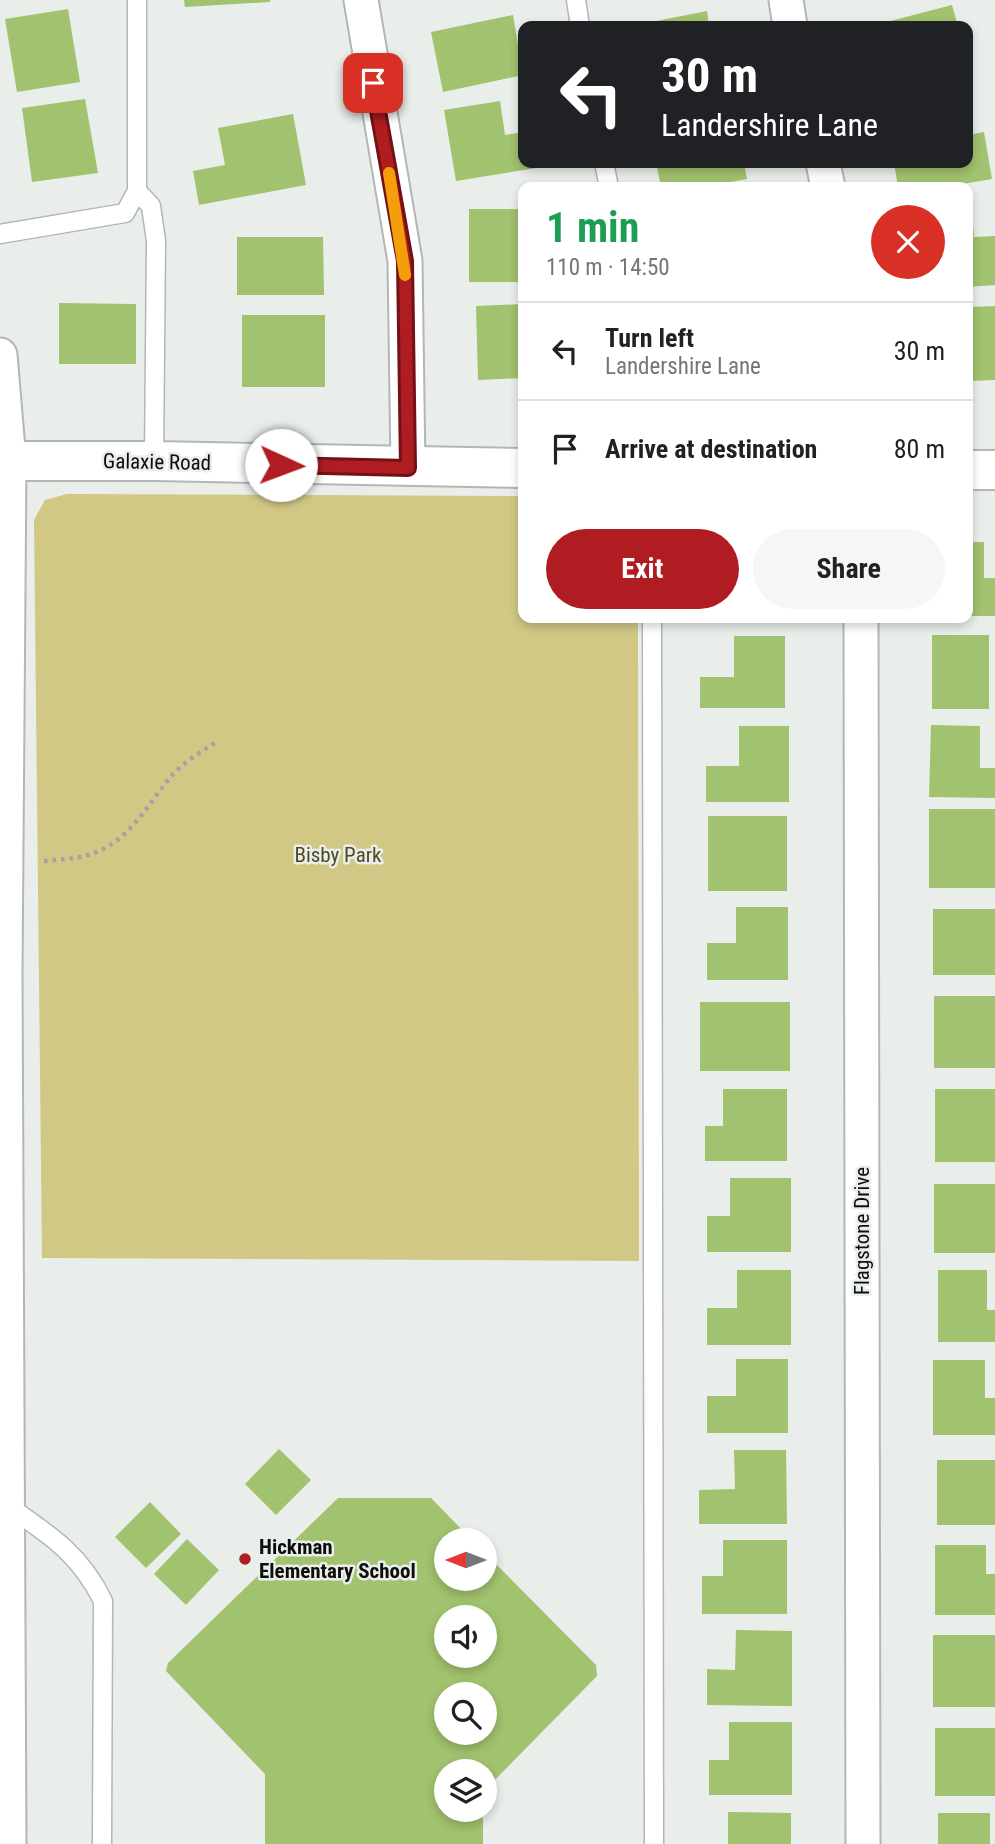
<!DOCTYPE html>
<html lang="en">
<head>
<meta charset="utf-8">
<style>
	:root { --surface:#fff; --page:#f6f6f6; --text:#202124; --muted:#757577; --line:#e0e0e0; --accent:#af1c22 }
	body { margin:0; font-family:"Roboto Condensed",sans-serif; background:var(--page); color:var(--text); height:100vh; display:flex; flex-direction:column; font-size:26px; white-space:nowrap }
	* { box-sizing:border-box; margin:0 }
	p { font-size:23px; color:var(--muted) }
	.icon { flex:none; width:38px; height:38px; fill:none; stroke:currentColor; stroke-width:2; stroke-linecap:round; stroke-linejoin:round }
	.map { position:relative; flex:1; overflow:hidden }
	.drawer { position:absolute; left:518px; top:182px; width:455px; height:441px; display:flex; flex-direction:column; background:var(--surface); border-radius:14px; box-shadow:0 4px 10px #0003 }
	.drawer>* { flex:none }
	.top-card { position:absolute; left:518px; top:21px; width:455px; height:147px; border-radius:14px; box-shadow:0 4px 10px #0003; background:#202124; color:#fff; overflow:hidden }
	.needle { width:46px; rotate:270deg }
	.buttons { position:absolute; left:434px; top:1528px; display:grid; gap:14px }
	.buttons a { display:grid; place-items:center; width:63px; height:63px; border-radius:50%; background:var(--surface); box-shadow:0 4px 10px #0003; font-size:35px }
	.pin { position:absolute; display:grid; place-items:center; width:60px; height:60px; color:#fff; margin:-30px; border-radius:14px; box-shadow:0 4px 10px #0006 }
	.me { position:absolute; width:77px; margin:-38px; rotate:92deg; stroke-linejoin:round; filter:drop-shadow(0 0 5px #0008) }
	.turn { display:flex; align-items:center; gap:24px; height:147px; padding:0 28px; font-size:32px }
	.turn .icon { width:91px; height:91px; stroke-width:2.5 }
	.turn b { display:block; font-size:49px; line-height:60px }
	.round { display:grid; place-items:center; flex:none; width:74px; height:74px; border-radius:37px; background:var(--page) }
	.head { display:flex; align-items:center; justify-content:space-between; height:119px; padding:0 28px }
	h1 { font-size:42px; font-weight:700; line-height:52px; color:#1e9e55 }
	.button { display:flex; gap:14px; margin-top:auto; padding:14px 28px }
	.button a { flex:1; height:80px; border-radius:42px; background:var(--accent); color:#fff; font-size:28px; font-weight:700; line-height:80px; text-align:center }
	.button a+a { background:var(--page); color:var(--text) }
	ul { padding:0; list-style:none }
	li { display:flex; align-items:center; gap:21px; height:98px; padding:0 28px; border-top:2px solid var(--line) }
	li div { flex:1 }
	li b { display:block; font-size:26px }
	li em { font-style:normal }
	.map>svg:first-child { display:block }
	.green { fill:#d1c886 }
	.building { fill:#a1c26e; fill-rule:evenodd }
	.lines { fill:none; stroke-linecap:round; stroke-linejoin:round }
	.lane-casing { stroke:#b3b7b4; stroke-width:21 }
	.street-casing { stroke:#b3b7b4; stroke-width:37 }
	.secondary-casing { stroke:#b3b7b4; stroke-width:42 }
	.path { stroke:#a1a4a1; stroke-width:4.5; stroke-dasharray:3.5 5; stroke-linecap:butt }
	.lane { stroke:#fff; stroke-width:18 }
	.street { stroke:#fff; stroke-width:33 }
	.secondary { stroke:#fff; stroke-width:38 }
	.route-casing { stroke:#721216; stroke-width:18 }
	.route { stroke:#af1c22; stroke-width:12 }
	.slow { stroke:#f59e0b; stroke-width:12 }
	.poi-dot { fill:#af1c22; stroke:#eaeeea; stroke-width:2.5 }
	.labels { text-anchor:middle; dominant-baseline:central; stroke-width:5; stroke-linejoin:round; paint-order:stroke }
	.street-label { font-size:21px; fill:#0c0e0c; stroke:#eaeeea }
	.park-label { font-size:21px; fill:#4f4922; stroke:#eaeeea }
	.poi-label { font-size:21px; font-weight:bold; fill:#0c0e0c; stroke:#eaeeea; text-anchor:start }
</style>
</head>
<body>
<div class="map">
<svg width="995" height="1844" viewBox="0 0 995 1844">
	<rect width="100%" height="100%" fill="#eaeeea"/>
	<path class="green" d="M 67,494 L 523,496 L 523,618 L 638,618 L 639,1261 L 42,1258 L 34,520 L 45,500 Z"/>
	<g class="building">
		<path d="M 184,0 L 270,0 L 270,2 L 185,7 Z"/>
		<path d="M 952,5 L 958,26 L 875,26 L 875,25 Z"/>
		<path d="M 68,9 L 80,82 L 17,92 L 5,19 Z"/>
		<path d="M 707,11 L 709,26 L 636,26 L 636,25 Z"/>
		<path d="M 513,15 L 523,75 L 443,92 L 431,32 Z"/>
		<path d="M 85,99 L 98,173 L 32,182 L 22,108 Z"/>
		<path d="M 500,101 L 505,135 L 523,132 L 523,163 L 542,163 L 542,167 L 456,181 L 444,110 Z"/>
		<path d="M 293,114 L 306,185 L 199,205 L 193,171 L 225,165 L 218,128 Z"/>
		<path d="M 984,132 L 992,179 L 944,187 L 898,187 L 894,163 L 968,163 L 968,135 Z"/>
		<path d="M 656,163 L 744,163 L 747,179 L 702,187 L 661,187 Z"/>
		<rect x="469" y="209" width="54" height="73"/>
		<path d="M 972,210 L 974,237 L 995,236 L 995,285 L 968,287 L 968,211 Z"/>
		<path d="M 237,237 L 323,237 L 324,295 L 237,295 Z"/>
		<path d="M 59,303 L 136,304 L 136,364 L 59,364 Z"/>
		<path d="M 523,304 L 523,378 L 478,380 L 476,306 Z"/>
		<path d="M 995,306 L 995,380 L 968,381 L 968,307 Z"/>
		<rect x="242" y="315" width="83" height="72"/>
		<path d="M 968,542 L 984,542 L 984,578 L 995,578 L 995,616 L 968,616 Z"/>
		<rect x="932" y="635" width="57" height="74"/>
		<path d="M 734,636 L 785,636 L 785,708 L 700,708 L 700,677 L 734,677 Z"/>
		<path d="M 931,725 L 980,726 L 980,768 L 995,768 L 995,798 L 929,797 Z"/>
		<path d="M 739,726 L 789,726 L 789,802 L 706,802 L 706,766 L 739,766 Z"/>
		<rect x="929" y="809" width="66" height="79"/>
		<rect x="708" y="816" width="79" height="75"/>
		<path d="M 736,907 L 788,907 L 788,980 L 707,980 L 707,943 L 736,943 Z"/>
		<rect x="933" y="909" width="62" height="66"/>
		<rect x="934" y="996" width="61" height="72"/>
		<rect x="700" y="1002" width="90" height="69"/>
		<path d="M 723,1089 L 787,1089 L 787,1161 L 705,1161 L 705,1126 L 723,1126 Z"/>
		<rect x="935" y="1089" width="60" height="73"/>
		<path d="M 730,1178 L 791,1178 L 791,1252 L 707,1252 L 707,1216 L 730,1216 Z"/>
		<rect x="934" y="1184" width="61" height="69"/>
		<path d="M 737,1270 L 791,1270 L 791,1345 L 707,1345 L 707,1308 L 737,1308 Z"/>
		<path d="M 938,1270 L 987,1270 L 987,1310 L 995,1310 L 995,1342 L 938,1342 Z"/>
		<path d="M 736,1359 L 788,1359 L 788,1433 L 707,1433 L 707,1396 L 736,1396 Z"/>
		<path d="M 933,1360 L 985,1360 L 985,1398 L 995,1398 L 995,1435 L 933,1435 Z"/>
		<path d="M 279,1449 L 311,1480 L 276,1515 L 245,1484 Z"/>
		<path d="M 734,1450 L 786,1450 L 787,1524 L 699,1524 L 699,1490 L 735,1489 Z"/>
		<rect x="937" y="1460" width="58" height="65"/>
		<path d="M 338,1498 L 431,1498 L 472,1540 L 446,1540 L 446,1578 L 485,1578 L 485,1553 L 596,1665 L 597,1676 L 485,1790 L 485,1771 L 446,1771 L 446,1810 L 483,1810 L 483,1844 L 265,1844 L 265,1774 L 166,1671 L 168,1663 ZM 446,1617 L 485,1617 L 485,1656 L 446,1656 ZM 446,1694 L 485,1694 L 485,1732 L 446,1732 Z"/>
		<path d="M 150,1502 L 181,1534 L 146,1568 L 115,1537 Z"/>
		<path d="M 187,1539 L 219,1570 L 186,1605 L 154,1574 Z"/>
		<path d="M 723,1540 L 787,1540 L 787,1614 L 702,1614 L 702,1576 L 723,1576 Z"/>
		<path d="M 935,1545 L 986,1545 L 986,1574 L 995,1574 L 995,1615 L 935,1615 Z"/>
		<path d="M 736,1630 L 792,1631 L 792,1706 L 707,1705 L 707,1669 L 735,1670 Z"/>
		<rect x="933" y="1635" width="62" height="72"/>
		<path d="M 729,1722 L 792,1722 L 792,1795 L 709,1795 L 709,1760 L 729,1760 Z"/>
		<rect x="935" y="1728" width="60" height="68"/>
		<path d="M 728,1812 L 791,1813 L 791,1844 L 728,1844 Z"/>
		<rect x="938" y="1813" width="52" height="31"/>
	</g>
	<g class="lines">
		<defs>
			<g id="lane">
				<path d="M 576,0 L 580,26"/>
				<path d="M 604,163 L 609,187"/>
				<path d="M 137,191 L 151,206 L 156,241 L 154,461"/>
				<path d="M 0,234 L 125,213 L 137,191 L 137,0"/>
				<path d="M 652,618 L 654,1844"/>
				<path d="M 8,1506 C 50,1535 80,1554 103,1601 L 102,1844"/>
			</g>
			<g id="street">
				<path d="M 361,0 L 405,261 L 408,468"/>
				<path d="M 786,0 L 790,26"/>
				<path d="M 823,163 L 828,187"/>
				<path d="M 0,355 L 9,461 L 5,974 L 9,1844"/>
				<path d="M 861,618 L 863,1844"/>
			</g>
			<g id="secondary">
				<path d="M 0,461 L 154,461 L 523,468"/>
				<path d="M 968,470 L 995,470"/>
			</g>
		</defs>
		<use href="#lane" class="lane-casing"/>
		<use href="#street" class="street-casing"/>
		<use href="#secondary" class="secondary-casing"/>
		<path class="path" d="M 44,861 C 64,859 83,859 101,850 C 131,836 148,805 168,780 C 181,764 200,752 218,741"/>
		<use href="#lane" class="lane"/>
		<use href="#street" class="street"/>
		<use href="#secondary" class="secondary"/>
	</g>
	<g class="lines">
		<defs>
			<path id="route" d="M 281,465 L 408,468 L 405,261 L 373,83"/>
		</defs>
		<use href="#route" class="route-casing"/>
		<use href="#route" class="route"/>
		<path class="slow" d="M 389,173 L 405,275"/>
	</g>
	<circle class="poi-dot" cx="245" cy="1559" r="7"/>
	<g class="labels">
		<g class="street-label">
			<text transform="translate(157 462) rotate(1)">Galaxie Road</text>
			<text transform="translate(862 1231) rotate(-90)">Flagstone Drive</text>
		</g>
		<g class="park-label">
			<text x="338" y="855">Bisby Park</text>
		</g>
		<g class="poi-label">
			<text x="259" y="1547">Hickman<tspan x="259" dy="24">Elementary School</tspan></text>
		</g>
	</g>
</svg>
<div class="buttons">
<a><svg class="needle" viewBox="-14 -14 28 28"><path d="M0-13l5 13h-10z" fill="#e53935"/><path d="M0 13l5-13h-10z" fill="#757577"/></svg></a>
<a><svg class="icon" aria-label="sound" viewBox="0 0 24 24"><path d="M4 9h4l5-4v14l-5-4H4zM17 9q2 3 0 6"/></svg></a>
<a><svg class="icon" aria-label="search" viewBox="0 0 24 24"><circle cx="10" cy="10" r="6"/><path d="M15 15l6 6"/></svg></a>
<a><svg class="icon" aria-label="layers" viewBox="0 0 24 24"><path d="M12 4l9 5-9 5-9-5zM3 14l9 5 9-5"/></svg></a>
</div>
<div class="pin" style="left:373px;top:83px;background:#d93025"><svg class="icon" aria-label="arrive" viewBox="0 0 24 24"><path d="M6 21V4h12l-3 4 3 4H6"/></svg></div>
<svg class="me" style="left:281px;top:465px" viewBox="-20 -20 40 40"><circle r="19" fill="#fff"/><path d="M0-13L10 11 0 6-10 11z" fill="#af1c22"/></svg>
<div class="top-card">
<div class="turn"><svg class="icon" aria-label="left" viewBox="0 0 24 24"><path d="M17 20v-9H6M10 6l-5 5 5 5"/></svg><div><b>30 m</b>Landershire Lane</div></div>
</div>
<section class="drawer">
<div class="head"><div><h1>1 min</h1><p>110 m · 14:50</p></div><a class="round" style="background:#d93025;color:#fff"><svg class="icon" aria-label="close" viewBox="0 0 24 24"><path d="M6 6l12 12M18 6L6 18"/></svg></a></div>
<ul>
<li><svg class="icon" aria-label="left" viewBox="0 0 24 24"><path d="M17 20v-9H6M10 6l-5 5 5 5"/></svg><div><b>Turn left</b><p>Landershire Lane</p></div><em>30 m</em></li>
<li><svg class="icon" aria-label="arrive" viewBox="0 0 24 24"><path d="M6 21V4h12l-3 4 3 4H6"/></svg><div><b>Arrive at destination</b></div><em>80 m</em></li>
</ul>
<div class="button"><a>Exit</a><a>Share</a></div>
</section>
</div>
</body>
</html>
